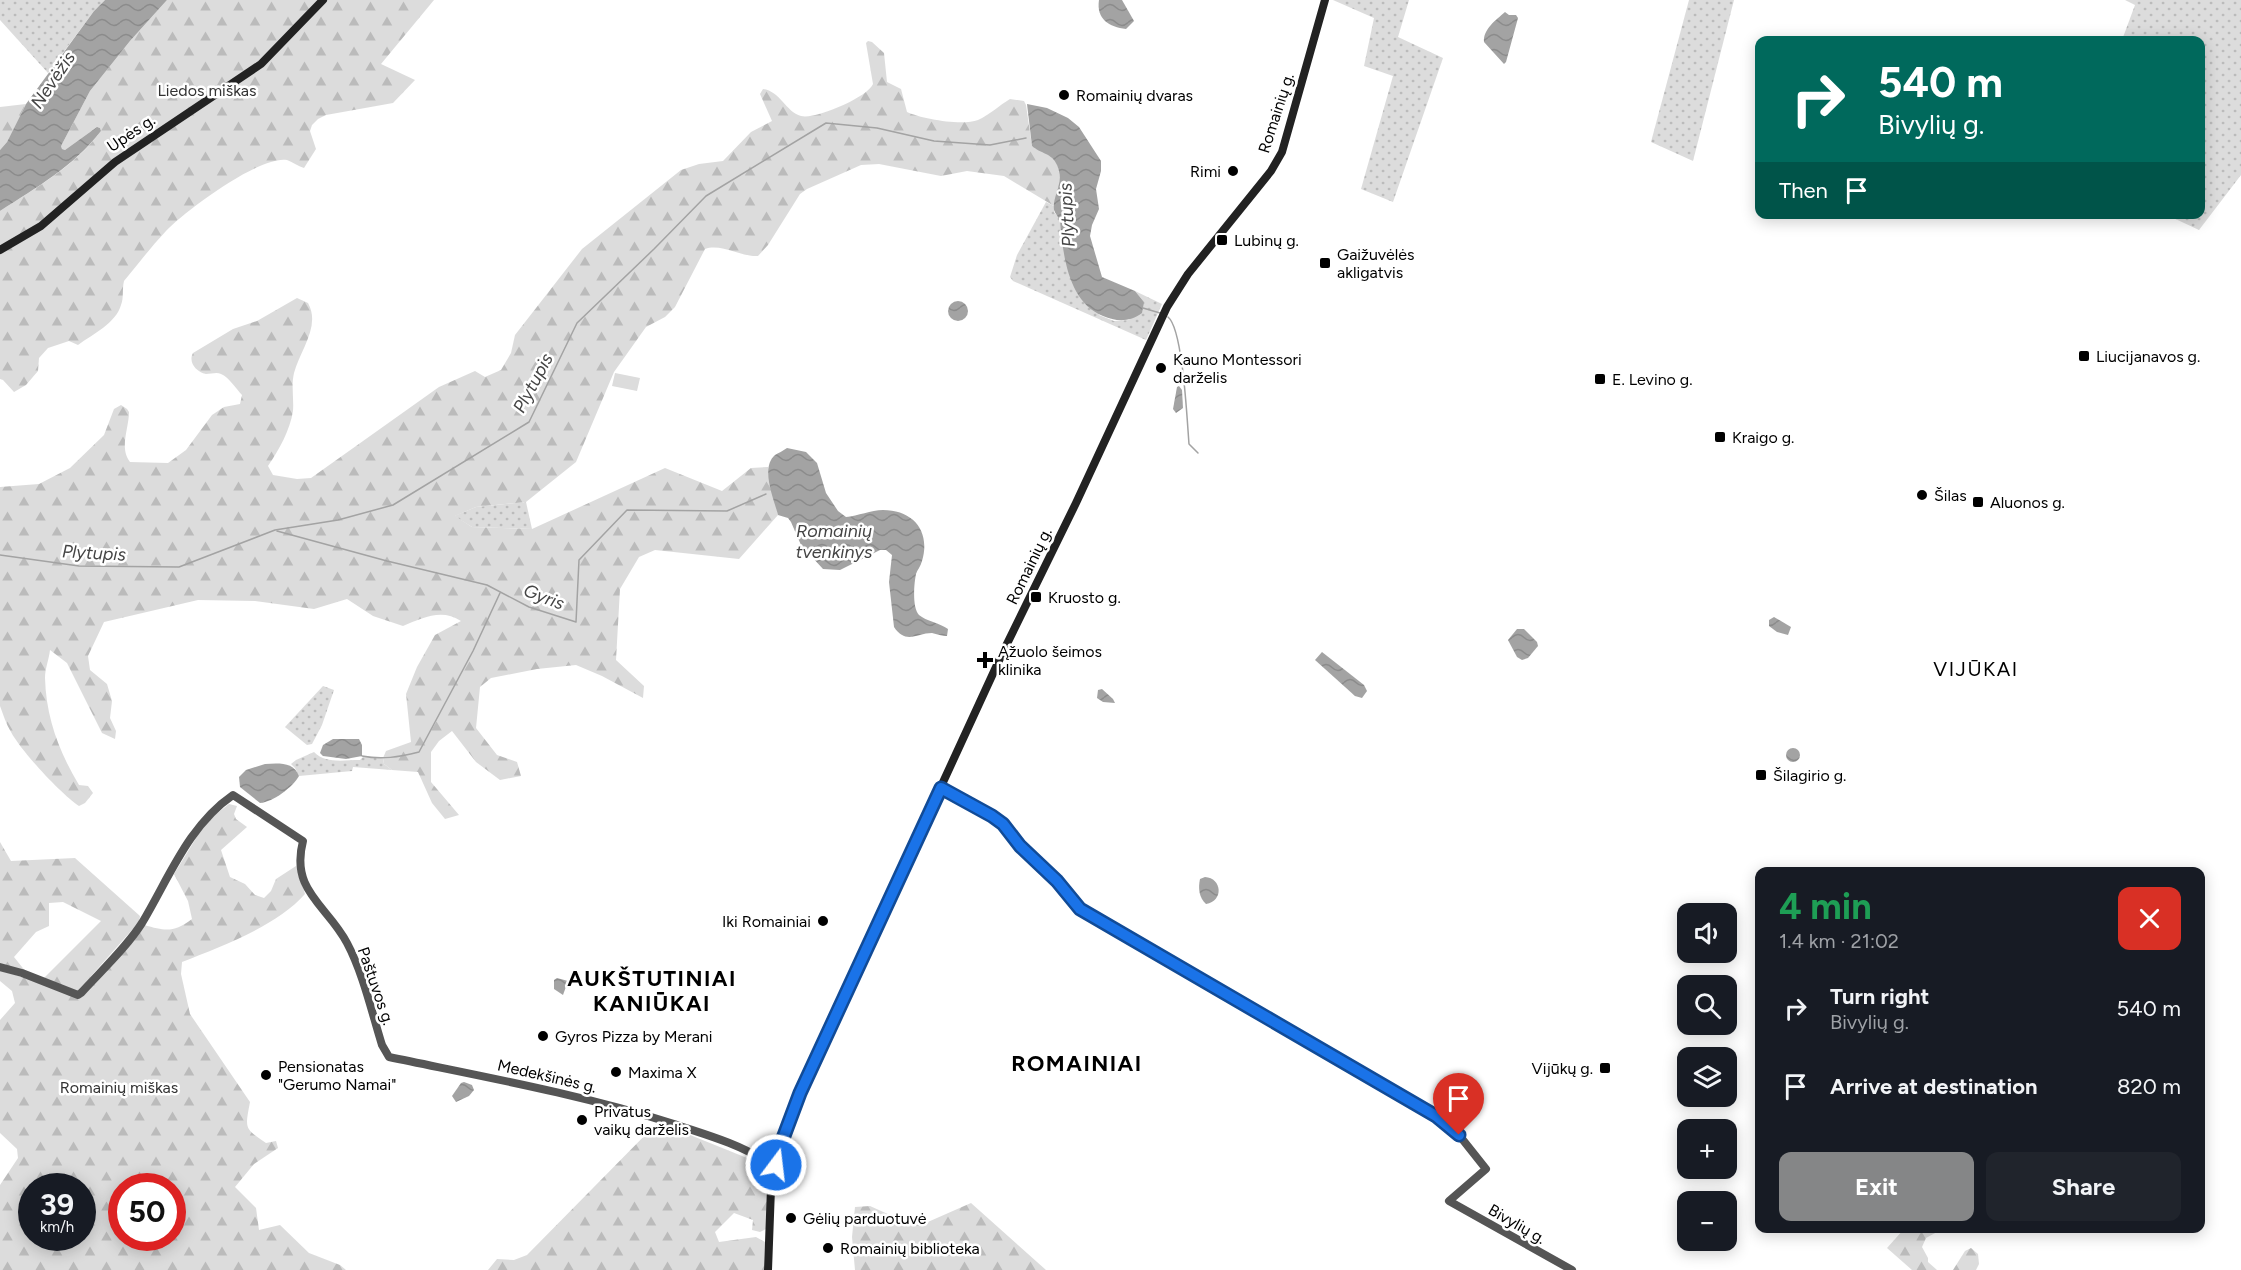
<!DOCTYPE html>
<html lang="en">
<head>
<meta charset="utf-8">
<style>
	:root { --surface:#171b24; --page:#20242c; --text:#f1f3f6; --muted:#9ea1a6; --accent:#858687 }
	body { margin:0; font-family:Figtree,sans-serif; background:var(--page); color:var(--text); height:100vh; display:flex; flex-direction:column; font-size:22px; white-space:nowrap }
	* { box-sizing:border-box; margin:0 }
	p { font-size:20px; color:var(--muted) }
	.icon { flex:none; width:33px; height:33px; fill:none; stroke:currentColor; stroke-width:2; stroke-linecap:round; stroke-linejoin:round }
	.map { position:relative; flex:1; overflow:hidden }
	.drawer { position:absolute; left:1755px; top:867px; width:450px; height:366px; display:flex; flex-direction:column; background:var(--surface); border-radius:12px; box-shadow:0 3px 15px #0003 }
	.drawer>* { flex:none }
	.guide { position:absolute; left:1755px; top:36px; width:450px; height:183px; border-radius:12px; box-shadow:0 3px 15px #0003; background:#00695c; color:#fff; overflow:hidden }
	.controls { position:absolute; left:1677px; top:903px; display:grid; gap:12px }
	.controls a { display:grid; place-items:center; width:60px; height:60px; border-radius:12px; background:var(--surface); box-shadow:0 3px 15px #0003; font-size:30px }
	.speed { position:absolute; left:18px; top:1173px; display:flex; gap:12px; font-size:30px; font-weight:700; text-align:center }
	.speed>* { display:grid; place-content:center; width:78px; height:78px; border-radius:50%; background:var(--surface); box-shadow:0 3px 15px #0003; line-height:1 }
	.speed small { font-size:15px; font-weight:400 }
	.speed .limit { border:9px solid #d22; background:#fff; color:#111 }
	.pin { position:absolute; display:grid; place-items:center; width:51px; height:51px; color:#fff; margin:-62px -26px; border-radius:50% 50% 50% 0; rotate:-45deg; box-shadow:0 0 6px #0007 }
	.pin .icon { rotate:45deg }
	.me { position:absolute; width:66px; margin:-33px; rotate:15deg; stroke-linejoin:round; filter:drop-shadow(0 0 4px #0008) }
	.turn { display:flex; align-items:center; gap:21px; height:126px; padding:0 24px; font-size:27px }
	.turn .icon { width:78px; height:78px; stroke-width:2.5 }
	.turn b { display:block; font-size:42px; line-height:51px }
	.then { display:flex; align-items:center; height:57px; padding:0 24px; background:#0003; gap:12px; font-size:22px }
	.round { display:grid; place-items:center; flex:none; width:63px; height:63px; border-radius:12px; background:var(--page) }
	.overview { display:flex; align-items:center; justify-content:space-between; height:102px; padding:0 24px }
	h1 { font-size:36px; font-weight:700; line-height:45px; color:#1e9e55 }
	.button { display:flex; gap:12px; margin-top:auto; padding:12px 24px }
	.button a { flex:1; height:69px; border-radius:12px; background:var(--accent); color:#fff; font-size:24px; font-weight:700; line-height:69px; text-align:center }
	.button a+a { background:var(--page); color:var(--text) }
	ul { padding:0; list-style:none }
	li { display:flex; align-items:center; gap:18px; height:78px; padding:0 24px }
	li div { flex:1 }
	li b { display:block; font-size:22px }
	li em { font-style:normal }
	.map>svg:first-child { display:block }
	.grass { fill:url(#grass-dots) }
	.forest { fill:url(#forest-firs); fill-rule:evenodd }
	.pitch { fill:#dcdcdc }
	.water { fill:url(#water-waves) }
	.lines { fill:none; stroke-linecap:round; stroke-linejoin:round }
	.stream { stroke:#a3a3a3; stroke-width:1.5 }
	.tertiary { stroke:#555; stroke-width:8 }
	.secondary { stroke:#222; stroke-width:8 }
	.route-casing { stroke:#114b97; stroke-width:15 }
	.route { stroke:#1a73e8; stroke-width:10 }
	.poi-dot { fill:#000; stroke:#fff; stroke-width:2 }
	.labels { text-anchor:middle; dominant-baseline:central; stroke-width:5; stroke-linejoin:round; paint-order:stroke }
	.park-label { font-size:16px; fill:#333; stroke:#fff }
	.poi-label { font-size:16px; fill:#000; stroke:#fff; text-anchor:start }
	.street-label { font-size:16px; fill:#000; stroke:#fff }
	.water-label { font-size:18px; font-style:italic; fill:#444; stroke:#fff }
	.quarter-label { font-size:20px; letter-spacing:1.5px; fill:#000; stroke:#fff }
	.district-label { font-size:22px; font-weight:bold; letter-spacing:1.5px; fill:#000; stroke:#fff }
</style>
</head>
<body>
<div class="map">
<svg width="2241" height="1270" viewBox="0 0 2241 1270">
	<defs>
		<pattern id="grass-dots" width="8" height="8" patternUnits="userSpaceOnUse" patternTransform="scale(1.5)"><rect width="8" height="8" fill="#dcdcdc"/><path d="M2 2h.1M6 6h.1" fill="none" stroke="#bbb" stroke-width="1.8" stroke-linecap="round"/></pattern>
		<pattern id="forest-firs" width="22" height="20" patternUnits="userSpaceOnUse" patternTransform="scale(1.5)"><rect width="22" height="20" fill="#dcdcdc"/><path d="M5 1l3.5 6h-7zM16 11l3.5 6h-7z" fill="#bbb"/></pattern>
		<pattern id="water-waves" width="16" height="10" patternUnits="userSpaceOnUse" patternTransform="scale(1.5)"><rect width="16" height="10" fill="#a3a3a3"/><path d="M0 5q4-4 8 0t8 0" fill="none" stroke="#8b8b8b"/></pattern>
	</defs>
	<rect width="100%" height="100%" fill="#fff"/>
	<g class="grass">
		<path d="M 0,0 L 105,0 L 94,11 L 48,73 L 0,20 Z"/>
		<path d="M 1333,0 L 1409,0 L 1398,37 L 1443,58 L 1393,202 L 1361,189 L 1393,76 L 1364,66 L 1374,18 Z"/>
		<path d="M 1689,0 L 1734,0 L 1693,161 L 1651,142 Z"/>
		<path d="M 2125,0 L 2241,0 L 2241,175 L 2199,230 L 2167,215 L 2200,214 L 2200,40 L 2122,40 L 2135,5 Z"/>
		<path d="M 1046,202 L 1054,206 L 1054,212 L 1060,219 L 1099,315 L 1114,321 L 1129,320 L 1144,302 L 1135,291 L 1162,304 L 1146,340 L 1013,281 L 1010,277 L 1017,255 Z"/>
		<path d="M 526,502 L 532,529 L 472,527 L 454,516 L 476,507 Z"/>
		<path d="M 323,686 L 334,690 L 322,725 L 312,744 L 307,745 L 285,727 Z"/>
		<path d="M 314,752 C 326,764 343,760 360,760 L 364,756 L 383,758 L 384,764 L 392,770 L 353,767 L 352,771 L 299,776 L 295,768 L 291,764 L 296,760 Z"/>
	</g>
	<g class="forest">
		<path d="M 167,0 L 434,0 L 381,64 L 415,80 L 393,103 L 326,115 L 318,119 L 312,125 L 310,131 L 316,149 L 304,168 C 298,166 292,162 287,160 C 260,155 184,212 166,231 C 151,247 138,264 124,281 C 122,289 124,298 121,305 C 116,323 93,334 78,345 L 69,341 L 48,348 L 39,358 L 38,371 L 26,385 L 14,392 L 3,380 L 0,379 L 0,211 C 37,187 74,167 101,131 L 100,128 L 97,127 L 65,150 L 62,149 L 61,146 L 90,91 L 130,41 Z"/>
		<path d="M 868,41 L 872,42 L 884,53 L 887,82 L 901,89 L 907,112 C 922,119 962,126 978,120 C 989,115 1000,105 1010,99 L 1024,101 L 1026,105 L 1032,146 C 1037,150 1041,150 1046,152 C 1066,163 1059,189 1054,206 L 1004,176 L 967,171 L 941,176 L 879,164 L 861,165 L 807,189 L 800,194 L 768,245 L 758,256 C 741,257 721,243 705,249 L 675,307 L 665,317 L 646,327 L 614,372 L 576,462 L 526,502 L 476,507 L 455,516 L 472,527 L 532,529 L 665,468 L 722,491 L 751,468 L 768,467 L 778,515 L 739,559 L 655,550 L 639,557 L 620,589 L 616,660 L 644,686 L 643,698 L 602,676 L 576,665 L 537,669 L 491,678 L 480,687 L 476,728 L 497,755 L 517,762 L 521,776 L 500,780 L 476,762 L 452,731 L 439,741 L 431,752 L 431,782 L 459,815 L 445,819 L 432,803 L 418,772 L 392,770 L 384,764 L 383,758 L 386,751 L 411,742 L 406,694 L 417,667 L 435,635 L 461,621 C 442,608 422,618 403,626 L 373,616 L 347,599 L 314,609 L 255,601 L 198,600 L 104,622 L 88,656 L 90,670 L 107,684 L 112,701 L 110,718 L 116,731 L 115,739 L 102,733 L 67,663 L 50,650 C 49,659 45,669 45,678 C 46,717 59,752 79,785 L 88,786 L 93,793 L 85,803 L 79,806 C 61,794 21,751 11,732 C 6,724 3,714 0,706 L 0,487 L 39,484 L 70,468 L 104,435 L 114,409 L 121,405 L 127,409 L 129,412 C 129,428 119,448 130,462 L 168,463 L 186,450 L 212,415 L 224,407 L 240,404 L 242,395 C 236,389 229,377 221,374 C 217,372 211,374 206,374 C 196,372 188,362 193,353 L 233,329 L 257,321 L 297,298 L 308,303 C 321,326 300,350 294,373 C 291,386 294,398 293,411 C 290,430 279,450 268,466 L 273,475 L 297,479 L 311,478 L 439,387 L 475,371 L 485,377 L 501,370 L 511,353 L 515,335 L 582,249 L 681,170 L 699,164 L 723,161 L 751,132 L 772,121 L 760,94 L 763,89 C 780,91 786,112 801,116 C 815,120 868,97 873,84 L 866,43 Z"/>
		<path d="M 26,104 L 7,142 L 0,150 L 0,107 Z"/>
		<path d="M 229,804 L 237,806 L 234,814 L 236,819 L 247,827 L 221,850 L 230,877 L 245,884 L 255,895 L 264,898 L 271,891 L 276,879 L 296,866 L 305,894 C 277,926 222,946 182,962 L 181,974 L 190,1014 L 250,1102 C 245,1129 244,1128 266,1143 L 276,1141 L 278,1148 L 254,1164 L 235,1187 L 256,1208 L 259,1230 L 280,1225 L 309,1253 L 340,1265 L 346,1270 L 0,1270 L 0,1185 L 18,1158 L 17,1149 L 0,1133 L 0,1020 L 15,1003 L 12,991 L 0,981 L 0,970 L 80,996 L 86,993 L 144,925 C 166,931 173,933 192,919 L 188,901 L 174,874 L 206,822 ZM 32,1186 L 82,1186 L 82,1238 L 32,1238 ZM 122,1186 L 172,1186 L 172,1238 L 122,1238 Z"/>
		<path d="M 0,842 L 11,861 L 75,858 L 140,916 L 139,922 L 77,992 L 43,979 L 101,921 L 63,902 L 49,903 L 49,926 L 36,932 L 14,957 L 26,972 L 0,965 Z"/>
		<path d="M 658,1122 L 752,1160 C 776,1183 768,1199 766,1229 L 760,1232 L 752,1230 L 753,1220 L 734,1213 L 715,1232 L 719,1242 L 756,1237 L 765,1242 L 764,1270 L 488,1270 L 497,1259 L 514,1260 L 527,1255 Z"/>
		<path d="M 971,1203 L 1046,1270 L 855,1270 L 852,1237 L 855,1207 L 870,1206 L 910,1224 L 921,1225 Z"/>
		<path d="M 1904,1229 L 1933,1229 L 1937,1232 L 1926,1238 L 1922,1247 L 1928,1258 L 1928,1262 L 1937,1270 L 1912,1270 L 1887,1248 Z"/>
		<path d="M 1971,1248 L 1978,1254 L 1979,1264 L 1976,1270 L 1953,1270 L 1965,1251 Z"/>
	</g>
	<path class="pitch" d="M 615,373 L 640,378 L 637,391 L 612,386 Z"/>
	<g class="water">
		<path d="M 105,0 L 167,0 L 130,41 L 90,91 L 61,146 L 62,149 L 65,150 L 97,127 L 100,128 L 101,131 C 73,167 37,187 0,211 L 0,150 L 7,142 L 26,104 L 94,11 Z"/>
		<path d="M 1099,0 L 1122,0 L 1134,21 L 1126,29 C 1109,27 1096,19 1099,0 Z"/>
		<path d="M 1505,12 L 1509,15 L 1516,15 L 1518,18 L 1506,62 L 1504,64 L 1484,42 C 1483,29 1496,20 1505,12 Z"/>
		<path d="M 1027,104 L 1047,108 L 1068,118 L 1079,127 L 1101,161 L 1101,171 L 1096,189 L 1099,209 L 1092,225 L 1090,236 L 1102,277 L 1135,291 L 1144,302 L 1142,313 C 1130,322 1117,322 1103,316 C 1068,302 1063,255 1060,221 C 1059,217 1055,214 1054,210 C 1052,195 1065,184 1057,165 C 1052,153 1041,154 1032,146 Z"/>
		<circle cx="958" cy="311" r="10"/>
		<path d="M 1179,386 L 1182,390 L 1183,408 L 1176,413 L 1173,409 L 1177,387 Z"/>
		<path d="M 787,448 L 806,452 L 817,463 L 826,493 L 838,511 L 846,517 C 858,516 871,510 883,510 C 913,510 931,531 922,561 C 921,566 917,570 916,574 C 914,584 912,607 919,615 C 926,621 940,623 948,629 L 947,636 C 942,636 937,634 932,633 C 917,633 906,645 894,627 L 889,582 L 892,555 L 886,550 L 880,550 L 840,570 L 823,569 L 801,545 L 791,522 L 788,518 L 778,515 C 774,499 760,468 775,455 C 778,453 783,451 787,448 Z"/>
		<path d="M 1774,617 L 1791,627 L 1788,635 L 1777,632 L 1769,626 L 1769,620 Z"/>
		<path d="M 1517,629 L 1524,629 L 1537,642 L 1538,646 L 1528,658 L 1522,660 L 1517,657 L 1508,640 Z"/>
		<path d="M 1322,652 L 1364,685 L 1367,691 L 1362,698 L 1355,696 L 1315,660 Z"/>
		<path d="M 1102,689 L 1113,699 L 1115,703 L 1103,702 L 1097,698 L 1098,690 Z"/>
		<path d="M 333,739 L 359,739 L 362,745 L 362,756 L 346,759 L 323,756 L 320,753 L 323,745 Z"/>
		<circle cx="1793" cy="755" r="7"/>
		<path d="M 265,764 C 279,763 294,762 299,776 C 293,787 273,802 260,803 L 240,787 L 239,777 L 246,770 Z"/>
		<path d="M 1205,877 C 1222,878 1224,901 1206,904 C 1199,898 1198,888 1200,879 Z"/>
		<path d="M 557,978 L 568,981 L 563,995 L 554,989 L 554,980 Z"/>
		<path d="M 464,1082 L 472,1085 L 474,1090 L 469,1096 L 456,1102 L 452,1096 L 461,1083 Z"/>
	</g>
	<g class="lines">
		<g class="stream">
			<path d="M 1143,308 L 1160,313"/>
			<path d="M 1168,317 C 1183,329 1187,420 1189,444 L 1198,453"/>
			<path d="M 277,531 L 387,561 L 487,585 L 529,607 L 576,622 L 579,560 L 627,510 L 727,511 L 766,494"/>
			<path d="M 0,555 L 79,566 L 179,567 L 275,530 L 338,520 L 393,505 L 529,422 L 577,323 L 654,249 L 706,196 L 826,123 L 877,128 L 934,141 L 990,145 L 1026,138"/>
			<path d="M 362,756 C 382,760 399,757 419,752 L 473,651 L 500,593"/>
		</g>
		<g class="tertiary">
			<path d="M 941,788 L 992,816 L 1003,824 L 1020,846 L 1057,881 L 1080,909 L 1436,1116 L 1459,1135 L 1486,1169 L 1449,1201 L 1572,1270"/>
			<path d="M 0,967 L 22,973 L 78,995 L 81,993 C 101,971 126,948 142,923 C 169,878 188,826 233,795 L 303,841 C 290,891 327,905 347,943 C 363,973 372,1013 382,1045 L 389,1057 C 485,1077 580,1094 674,1124 C 703,1134 737,1143 763,1160"/>
		</g>
		<g class="secondary">
			<path d="M 0,250 L 41,226 L 115,162 L 261,64 L 323,0"/>
			<circle cx="769" cy="1163" r="7"/>
			<path d="M 773,1158 L 779,1149 L 800,1093 L 1002,654 L 1076,503 L 1167,307 L 1188,274 L 1271,171 L 1282,152 L 1325,0"/>
			<path d="M 768,1270 L 771,1188 L 769,1170"/>
		</g>
	</g>
	<g class="lines">
		<defs>
			<path id="route" d="M 776,1165 L 773,1158 L 779,1149 L 800,1093 L 941,788 L 992,816 L 1003,824 L 1020,846 L 1057,881 L 1080,909 L 1436,1116 L 1459,1135"/>
		</defs>
		<use href="#route" class="route-casing"/>
		<use href="#route" class="route"/>
	</g>
	<g class="poi-dot">
		<circle cx="1064" cy="95" r="6"/>
		<circle cx="1233" cy="171" r="6"/>
		<rect x="1216" y="234" width="12" height="12" rx="3"/>
		<rect x="1319" y="257" width="12" height="12" rx="3"/>
		<rect x="2078" y="350" width="12" height="12" rx="3"/>
		<circle cx="1161" cy="368" r="6"/>
		<rect x="1594" y="373" width="12" height="12" rx="3"/>
		<rect x="1714" y="431" width="12" height="12" rx="3"/>
		<circle cx="1922" cy="495" r="6"/>
		<rect x="1972" y="496" width="12" height="12" rx="3"/>
		<rect x="1030" y="591" width="12" height="12" rx="3"/>
		<path d="M982 651h6v6h6v6h-6v6h-6v-6h-6v-6h6z"/>
		<rect x="1755" y="769" width="12" height="12" rx="3"/>
		<circle cx="823" cy="921" r="6"/>
		<circle cx="543" cy="1036" r="6"/>
		<rect x="1599" y="1062" width="12" height="12" rx="3"/>
		<circle cx="616" cy="1072" r="6"/>
		<circle cx="266" cy="1075" r="6"/>
		<circle cx="582" cy="1120" r="6"/>
		<circle cx="791" cy="1218" r="6"/>
		<circle cx="828" cy="1248" r="6"/>
	</g>
	<g class="labels">
		<g class="park-label">
			<text x="207" y="90">Liedos miškas</text>
			<text x="119" y="1087">Romainių miškas</text>
		</g>
		<g class="poi-label">
			<text x="1076" y="95">Romainių dvaras</text>
			<text x="1221" y="171" text-anchor="end">Rimi</text>
			<text x="1234" y="240">Lubinų g.</text>
			<text x="1337" y="254">Gaižuvėlės<tspan x="1337" dy="18">akligatvis</tspan></text>
			<text x="2096" y="356">Liucijanavos g.</text>
			<text x="1173" y="359">Kauno Montessori<tspan x="1173" dy="18">darželis</tspan></text>
			<text x="1612" y="379">E. Levino g.</text>
			<text x="1732" y="437">Kraigo g.</text>
			<text x="1934" y="495">Šilas</text>
			<text x="1990" y="502">Aluonos g.</text>
			<text x="1048" y="597">Kruosto g.</text>
			<text x="998" y="651">Ąžuolo šeimos<tspan x="998" dy="18">klinika</tspan></text>
			<text x="1773" y="775">Šilagirio g.</text>
			<text x="811" y="921" text-anchor="end">Iki Romainiai</text>
			<text x="555" y="1036">Gyros Pizza by Merani</text>
			<text x="278" y="1066">Pensionatas<tspan x="278" dy="18">"Gerumo Namai"</tspan></text>
			<text x="1593" y="1068" text-anchor="end">Vijūkų g.</text>
			<text x="628" y="1072">Maxima X</text>
			<text x="594" y="1111">Privatus<tspan x="594" dy="18">vaikų darželis</tspan></text>
			<text x="803" y="1218">Gėlių parduotuvė</text>
			<text x="840" y="1248">Romainių biblioteka</text>
		</g>
		<g class="street-label">
			<text transform="translate(1276 113) rotate(-72)">Romainių g.</text>
			<text transform="translate(131 133) rotate(-34)">Upės g.</text>
			<text transform="translate(1029 566) rotate(-64)">Romainių g.</text>
			<text transform="translate(376 986) rotate(71)">Paštuvos g.</text>
			<text transform="translate(547 1076) rotate(13)">Medekšinės g.</text>
			<text transform="translate(1517 1224) rotate(30)">Bivylių g.</text>
		</g>
		<g class="water-label">
			<text transform="translate(53 80) rotate(-56)">Nevėžis</text>
			<text transform="translate(1067 215) rotate(-93)">Plytupis</text>
			<text transform="translate(533 383) rotate(-62)">Plytupis</text>
			<text x="834" y="531">Romainių<tspan x="834" dy="21">tvenkinys</tspan></text>
			<text transform="translate(94 553) rotate(3)">Plytupis</text>
			<text transform="translate(544 597) rotate(21)">Gyris</text>
		</g>
		<g class="quarter-label">
			<text x="1976" y="669">VIJŪKAI</text>
		</g>
		<g class="district-label">
			<text x="652" y="978">AUKŠTUTINIAI<tspan x="652" dy="25">KANIŪKAI</tspan></text>
			<text x="1077" y="1063">ROMAINIAI</text>
		</g>
	</g>
</svg>
<div class="controls">
<a><svg class="icon" aria-label="sound" viewBox="0 0 24 24"><path d="M4 9h4l5-4v14l-5-4H4zM17 9q2 3 0 6"/></svg></a>
<a><svg class="icon" aria-label="search" viewBox="0 0 24 24"><circle cx="10" cy="10" r="6"/><path d="M15 15l6 6"/></svg></a>
<a><svg class="icon" aria-label="layers" viewBox="0 0 24 24"><path d="M12 4l9 5-9 5-9-5zM3 14l9 5 9-5"/></svg></a>
<a>+</a>
<a>−</a>
</div>
<div class="speed"><div>39<small>km/h</small></div><div class="limit">50</div></div>
<div class="pin" style="left:1459px;top:1135px;background:#d93025"><svg class="icon" aria-label="arrive" viewBox="0 0 24 24"><path d="M6 21V4h12l-3 4 3 4H6"/></svg></div>
<svg class="me" style="left:776px;top:1165px" viewBox="-20 -20 40 40"><circle r="17" fill="#1a73e8" stroke="#fff" stroke-width="3"/><path d="M0-11L8 9 0 5-8 9z" fill="#fff"/></svg>
<div class="guide">
<div class="turn"><svg class="icon" aria-label="right" viewBox="0 0 24 24"><path d="M7 20v-9h11M14 6l5 5-5 5"/></svg><div><b>540 m</b>Bivylių g.</div></div>
<div class="then">Then<svg class="icon" aria-label="arrive" viewBox="0 0 24 24"><path d="M6 21V4h12l-3 4 3 4H6"/></svg></div>
</div>
<section class="drawer">
<div class="overview"><div><h1>4 min</h1><p>1.4 km · 21:02</p></div><a class="round" style="background:#d93025;color:#fff"><svg class="icon" aria-label="close" viewBox="0 0 24 24"><path d="M6 6l12 12M18 6L6 18"/></svg></a></div>
<ul>
<li><svg class="icon" aria-label="right" viewBox="0 0 24 24"><path d="M7 20v-9h11M14 6l5 5-5 5"/></svg><div><b>Turn right</b><p>Bivylių g.</p></div><em>540 m</em></li>
<li><svg class="icon" aria-label="arrive" viewBox="0 0 24 24"><path d="M6 21V4h12l-3 4 3 4H6"/></svg><div><b>Arrive at destination</b></div><em>820 m</em></li>
</ul>
<div class="button"><a>Exit</a><a>Share</a></div>
</section>
</div>
</body>
</html>
